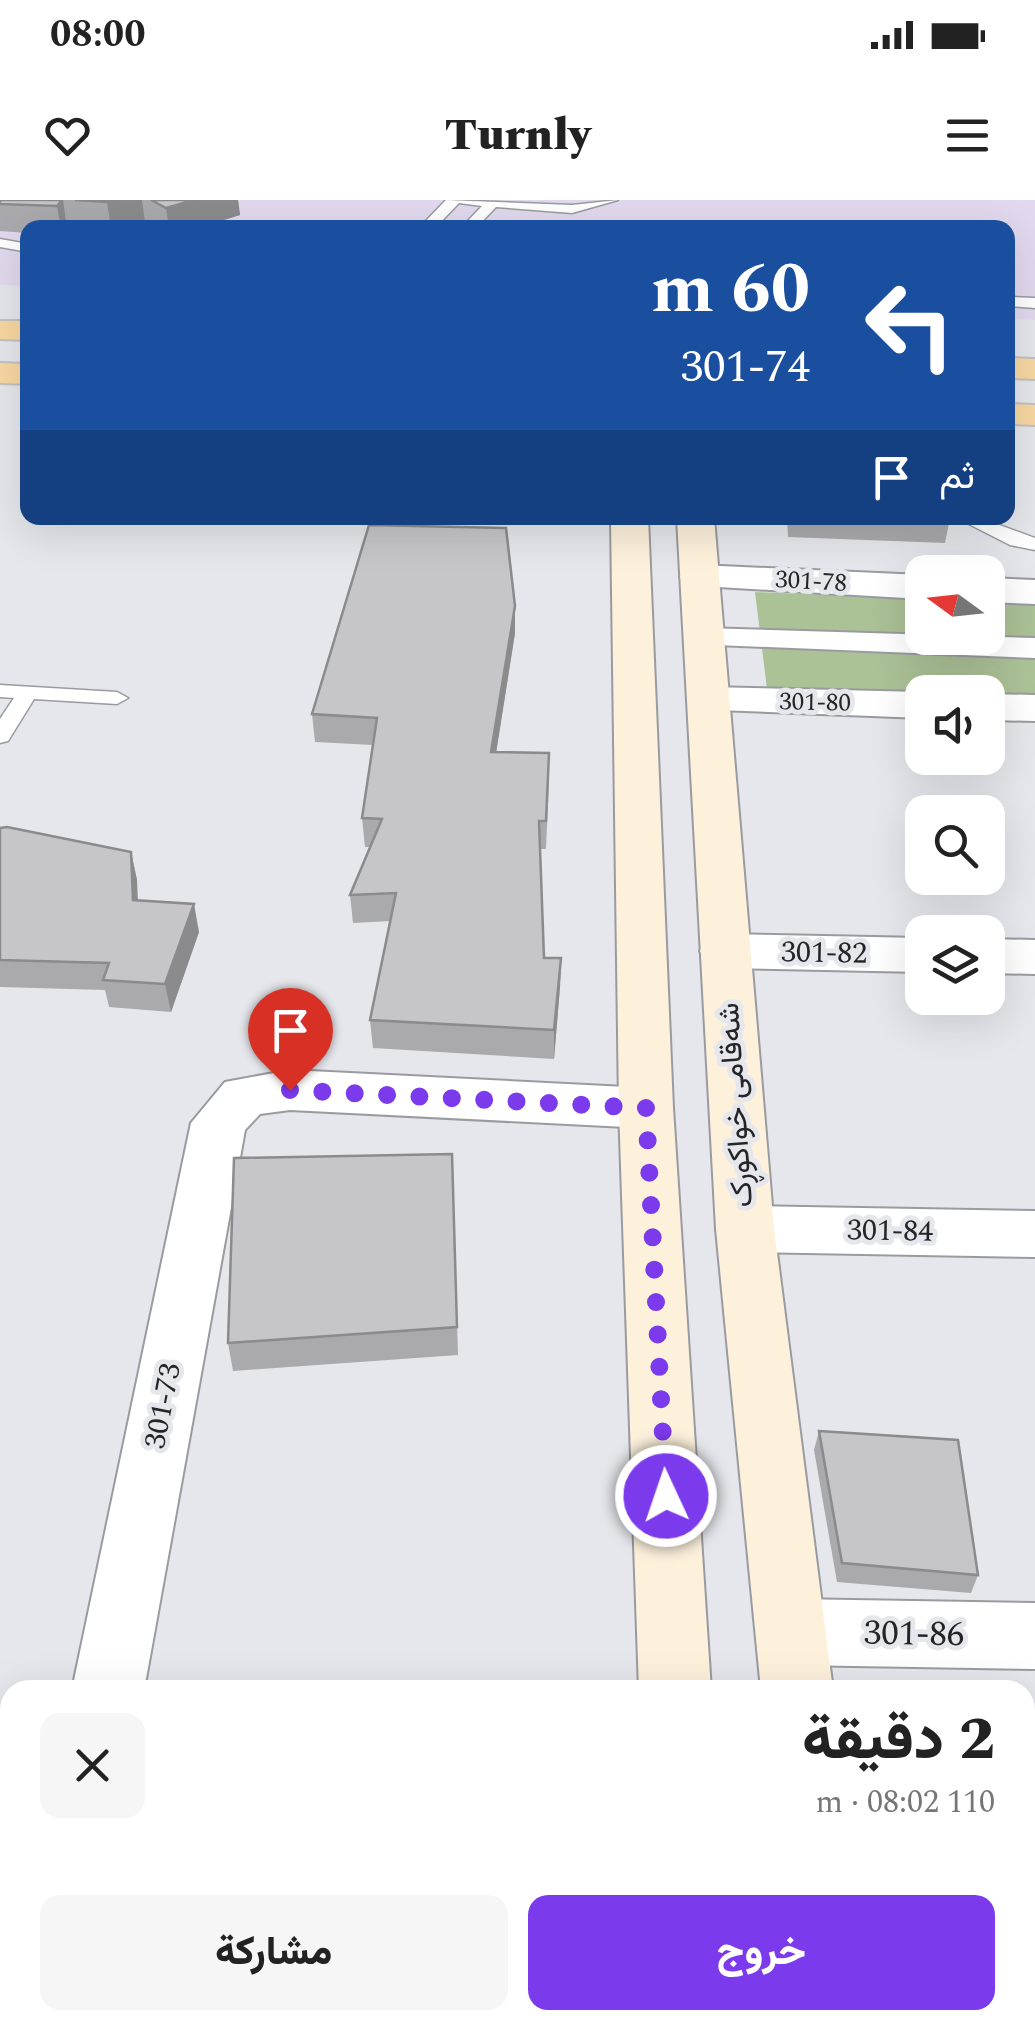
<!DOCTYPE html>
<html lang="ar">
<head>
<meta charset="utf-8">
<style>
	:root { --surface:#fff; --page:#f6f6f6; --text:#222; --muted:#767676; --accent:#7c3aed }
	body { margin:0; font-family:Spectral,Vazirmatn,serif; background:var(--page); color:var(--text); direction:rtl; height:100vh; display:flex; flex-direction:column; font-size:38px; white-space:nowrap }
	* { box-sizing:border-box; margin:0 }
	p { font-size:32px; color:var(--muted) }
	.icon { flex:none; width:55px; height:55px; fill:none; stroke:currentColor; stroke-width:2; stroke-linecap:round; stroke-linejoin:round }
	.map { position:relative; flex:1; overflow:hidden; direction:ltr }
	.sheet { position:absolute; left:0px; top:1480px; width:1035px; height:350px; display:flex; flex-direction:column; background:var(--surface); border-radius:30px 30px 0 0; box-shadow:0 10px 40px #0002; direction:rtl }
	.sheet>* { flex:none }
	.hud { position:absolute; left:20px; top:20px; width:995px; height:305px; border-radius:20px; box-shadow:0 10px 40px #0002; direction:rtl; background:#1a4fa0; color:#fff; overflow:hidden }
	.needle { width:65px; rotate:285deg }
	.fabs { position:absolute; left:905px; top:355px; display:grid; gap:20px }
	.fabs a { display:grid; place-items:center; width:100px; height:100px; border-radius:20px; background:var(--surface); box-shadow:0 10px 40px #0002; font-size:50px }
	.pin { position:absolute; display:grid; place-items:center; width:85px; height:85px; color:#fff; margin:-102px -42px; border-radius:50% 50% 50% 0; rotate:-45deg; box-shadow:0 0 10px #0007 }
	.pin .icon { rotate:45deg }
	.me { position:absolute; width:110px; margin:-55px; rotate:357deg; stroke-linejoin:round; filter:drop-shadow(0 0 8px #0008) }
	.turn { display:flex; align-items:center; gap:35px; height:210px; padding:0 40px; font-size:45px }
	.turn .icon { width:130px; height:130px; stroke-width:2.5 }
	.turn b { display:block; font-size:70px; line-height:85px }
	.then { display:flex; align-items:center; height:95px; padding:0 40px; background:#0003; gap:20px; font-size:38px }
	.round { display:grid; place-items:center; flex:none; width:105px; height:105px; border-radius:20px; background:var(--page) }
	.head { display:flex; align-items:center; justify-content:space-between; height:170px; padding:0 40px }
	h1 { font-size:60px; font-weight:800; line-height:75px }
	.button { display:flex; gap:20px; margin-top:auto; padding:20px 40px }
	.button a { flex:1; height:115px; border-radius:20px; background:var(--accent); color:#fff; font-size:40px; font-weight:800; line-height:115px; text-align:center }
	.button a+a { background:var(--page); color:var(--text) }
	.status { display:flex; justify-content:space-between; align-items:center; height:70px; padding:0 50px; background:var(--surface); direction:ltr }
	.status svg { height:28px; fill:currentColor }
	header { display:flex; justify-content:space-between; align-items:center; height:130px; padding:0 40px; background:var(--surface); font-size:45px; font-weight:800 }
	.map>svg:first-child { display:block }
	.education { fill:#e2d9ee }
	.green { fill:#abc196 }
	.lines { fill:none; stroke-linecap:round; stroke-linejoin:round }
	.service-casing { stroke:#9a9ba0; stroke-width:3 }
	.pedestrian-casing { stroke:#9a9ba0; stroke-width:4 }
	.minor-casing { stroke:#9a9ba0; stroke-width:4 }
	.secondary-casing { stroke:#9a9ba0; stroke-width:4 }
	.trunk-casing { stroke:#c2c2c3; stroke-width:4 }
	.service { fill:#fff; fill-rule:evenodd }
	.pedestrian { fill:#fff; fill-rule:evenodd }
	.minor { fill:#fff; fill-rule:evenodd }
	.secondary { fill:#fdf1dc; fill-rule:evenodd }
	.trunk { fill:#f8d8a3; fill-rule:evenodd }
	.wall { fill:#aaa9ad }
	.shaded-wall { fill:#8b8a8d }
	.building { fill:#c6c5c9; stroke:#8b8a8d; stroke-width:2.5 }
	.route { stroke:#7c3aed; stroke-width:18; stroke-dasharray:0 32.4 }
	.labels { text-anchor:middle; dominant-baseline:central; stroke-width:10; stroke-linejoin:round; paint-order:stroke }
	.far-street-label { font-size:25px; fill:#252527; stroke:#e6e7ec }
	.street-label { font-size:30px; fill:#252527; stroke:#e6e7ec }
	.near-street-label { font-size:35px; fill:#252527; stroke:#e6e7ec }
</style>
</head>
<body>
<div class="status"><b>08:00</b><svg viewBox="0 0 49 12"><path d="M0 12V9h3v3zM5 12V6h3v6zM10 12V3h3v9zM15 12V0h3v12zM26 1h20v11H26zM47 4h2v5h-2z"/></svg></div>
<header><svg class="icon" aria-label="menu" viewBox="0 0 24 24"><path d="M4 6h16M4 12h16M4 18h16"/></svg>Turnly<svg class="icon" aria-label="heart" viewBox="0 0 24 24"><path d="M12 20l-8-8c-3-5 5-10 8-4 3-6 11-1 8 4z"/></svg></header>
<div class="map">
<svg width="1035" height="1830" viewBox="0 0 1035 1830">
	<rect width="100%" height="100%" fill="#e6e7ec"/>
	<path class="education" d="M 0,0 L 1035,0 L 1035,120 L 1008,119 L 1008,28 L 28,28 L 27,86 L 0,85 Z"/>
	<path class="green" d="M 755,392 L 922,399 L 922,438 L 988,438 L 988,401 L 1035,403 L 1035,494 L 767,489 Z"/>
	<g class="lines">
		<defs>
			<g id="service">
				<path d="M 446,0 L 572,5 L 618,0 L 572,13 L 496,7 L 476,28 L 461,28 L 482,6 L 459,3 L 435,28 L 419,28 Z"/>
				<path d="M 0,39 L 28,44 L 28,52 L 0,47 Z"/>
				<path d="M 1008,97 L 1035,98 L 1035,108 L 1008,106 Z"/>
				<path d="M 957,318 L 980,318 L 1035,338 L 1035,350 L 1010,345 Z"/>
				<path d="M 0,485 L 117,492 L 128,498 L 117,504 L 34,499 L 8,541 L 0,543 L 0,519 L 14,498 L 0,497 Z"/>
			</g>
			<path id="pedestrian" d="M 703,428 L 1035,438 L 1035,458 L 692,444 L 687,437 L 692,430 Z"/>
			<g id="minor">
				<path d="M 699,365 L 922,375 L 922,399 L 685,385 L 680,377 L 685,369 Z"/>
				<path d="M 988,378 L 1035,380 L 1035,404 L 988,402 Z"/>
				<path d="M 708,487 L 922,492 L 922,518 L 693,509 L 687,500 L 693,491 Z"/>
				<path d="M 988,494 L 1035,495 L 1035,521 L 988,520 Z"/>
				<path d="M 725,734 L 922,738 L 922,772 L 725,768 L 707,763 L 700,751 L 707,739 Z"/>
				<path d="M 988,739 L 1035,740 L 1035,774 L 988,773 Z"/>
				<path d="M 290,870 L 646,888 L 665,894 L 673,908 L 665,922 L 646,928 L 290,910 L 260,914 L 245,930 L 144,1490 L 72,1490 L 191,923 L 225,882 Z"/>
				<path d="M 745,1006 L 1035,1011 L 1035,1057 L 745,1052 L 724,1045 L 716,1029 L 724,1013 Z"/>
				<path d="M 793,1399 L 1035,1403 L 1035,1469 L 793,1465 L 768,1455 L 758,1432 L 768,1409 Z"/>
				<path d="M 10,1798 L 10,1820 L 83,1820 L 81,1830 L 0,1830 Z"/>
			</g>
			<g id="secondary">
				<path d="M 611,318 L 648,318 L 673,908 L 711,1490 L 639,1490 L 619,908 Z"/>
				<path d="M 677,318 L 714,318 L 774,1029 L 833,1490 L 761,1490 L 716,1029 Z"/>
				<rect x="651" y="1820" width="82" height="10"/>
				<path d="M 781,1820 L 863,1820 L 864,1830 L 782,1830 Z"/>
			</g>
			<g id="trunk">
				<path d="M 0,121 L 28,121 L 28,140 L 0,139 Z"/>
				<path d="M 1008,158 L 1035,159 L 1035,179 L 1008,178 Z"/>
				<path d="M 0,163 L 28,164 L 28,184 L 0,183 Z"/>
				<path d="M 1008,204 L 1035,205 L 1035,225 L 1008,224 Z"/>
			</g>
		</defs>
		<use href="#service" class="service-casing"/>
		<use href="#pedestrian" class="pedestrian-casing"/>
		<use href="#minor" class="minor-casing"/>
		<use href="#secondary" class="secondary-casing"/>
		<use href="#trunk" class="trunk-casing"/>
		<use href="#service" class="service"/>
		<use href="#pedestrian" class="pedestrian"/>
		<use href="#minor" class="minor"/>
		<use href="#secondary" class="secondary"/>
		<use href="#trunk" class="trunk"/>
	</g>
	<g class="wall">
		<path d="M 0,0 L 238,0 L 240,15 L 198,28 L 155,28 L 145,22 L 122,28 L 28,28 L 28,33 L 0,31 Z"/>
		<path d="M 787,318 L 950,318 L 945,343 L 788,337 Z"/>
		<path d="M 515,433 L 496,552 L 549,581 L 546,649 L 540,649 L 544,758 L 561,758 L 560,787 L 554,859 L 373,848 L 370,820 L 390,721 L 353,723 L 350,695 L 371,647 L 365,647 L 362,618 L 373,545 L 315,542 L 312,514 Z"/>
		<path d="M 0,628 L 131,652 L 137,680 L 137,700 L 199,732 L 171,812 L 109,807 L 105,790 L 0,787 Z"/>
		<path d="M 452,954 L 458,1155 L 233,1171 L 228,1143 Z"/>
		<path d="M 819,1231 L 978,1375 L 971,1393 L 837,1382 L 814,1250 Z"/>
	</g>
	<g class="shaded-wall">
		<path d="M 63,0 L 67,28 L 61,28 L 57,6 Z"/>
		<path d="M 116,0 L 142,0 L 145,22 L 122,28 L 111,28 L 107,2 Z"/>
		<path d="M 194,0 L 238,0 L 240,15 L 198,28 L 169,28 L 166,8 Z"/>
		<path d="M 515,406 L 515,433 L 492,579 L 491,552 Z"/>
		<path d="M 131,652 L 137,680 L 139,727 L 133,700 Z"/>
		<path d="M 194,704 L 199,732 L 171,812 L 165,784 Z"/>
		<path d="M 561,758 L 560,787 L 554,859 L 554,830 Z"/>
	</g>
	<g class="building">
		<path d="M 0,0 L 62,0 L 57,6 L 0,4 Z"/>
		<path d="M 75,0 L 116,0 L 107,2 Z"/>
		<path d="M 151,0 L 194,0 L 166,8 Z"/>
		<path d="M 369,325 L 506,328 L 515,406 L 491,552 L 549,553 L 546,621 L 539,621 L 544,758 L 561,758 L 554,830 L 370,820 L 396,693 L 350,695 L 382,619 L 362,618 L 377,518 L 312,514 Z"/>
		<path d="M 7,627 L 131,652 L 133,700 L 194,704 L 165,784 L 103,780 L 109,763 L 0,760 L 0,628 Z"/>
		<path d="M 452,954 L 457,1127 L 228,1143 L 234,958 Z"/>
		<path d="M 819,1231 L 958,1240 L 978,1375 L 842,1363 Z"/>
	</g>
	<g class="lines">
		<path class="route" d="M 290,890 L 646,908 L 666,1296"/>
	</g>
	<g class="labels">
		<g class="far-street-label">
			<text transform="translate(811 382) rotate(3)">301-78</text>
			<text transform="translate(815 503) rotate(1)">301-80</text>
		</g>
		<g class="street-label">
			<text transform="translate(824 753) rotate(1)">301-82</text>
			<text transform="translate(736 905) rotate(-94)">شەقامی خواکوڕک</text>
			<text transform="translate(890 1031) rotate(1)">301-84</text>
			<text transform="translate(163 1206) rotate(-79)">301-73</text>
		</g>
		<g class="near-street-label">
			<text transform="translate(914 1434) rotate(1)">301-86</text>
		</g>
	</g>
</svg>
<div class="fabs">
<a><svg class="needle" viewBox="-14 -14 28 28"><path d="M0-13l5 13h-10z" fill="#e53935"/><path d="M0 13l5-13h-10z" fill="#767676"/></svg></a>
<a><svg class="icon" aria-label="sound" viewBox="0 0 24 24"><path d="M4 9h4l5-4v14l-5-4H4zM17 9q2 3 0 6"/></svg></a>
<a><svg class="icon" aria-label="search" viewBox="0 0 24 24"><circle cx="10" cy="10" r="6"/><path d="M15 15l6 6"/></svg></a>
<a><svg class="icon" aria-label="layers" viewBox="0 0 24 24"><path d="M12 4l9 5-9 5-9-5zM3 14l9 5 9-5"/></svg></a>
</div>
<div class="pin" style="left:290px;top:890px;background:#d93025"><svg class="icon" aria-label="arrive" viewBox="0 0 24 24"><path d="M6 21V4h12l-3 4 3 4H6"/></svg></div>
<svg class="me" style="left:666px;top:1296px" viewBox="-20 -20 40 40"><circle r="17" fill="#7c3aed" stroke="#fff" stroke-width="3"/><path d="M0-11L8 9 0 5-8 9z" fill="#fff"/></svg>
<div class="hud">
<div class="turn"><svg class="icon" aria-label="left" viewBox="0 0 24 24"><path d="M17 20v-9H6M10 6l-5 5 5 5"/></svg><div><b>60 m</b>301-74</div></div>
<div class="then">ثم<svg class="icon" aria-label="arrive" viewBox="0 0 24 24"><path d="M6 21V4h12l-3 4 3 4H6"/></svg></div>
</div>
<section class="sheet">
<div class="head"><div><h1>2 دقيقة</h1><p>110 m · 08:02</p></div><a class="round"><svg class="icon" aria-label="close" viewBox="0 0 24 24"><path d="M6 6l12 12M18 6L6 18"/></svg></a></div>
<div class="button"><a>خروج</a><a>مشاركة</a></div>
</section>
</div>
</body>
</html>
